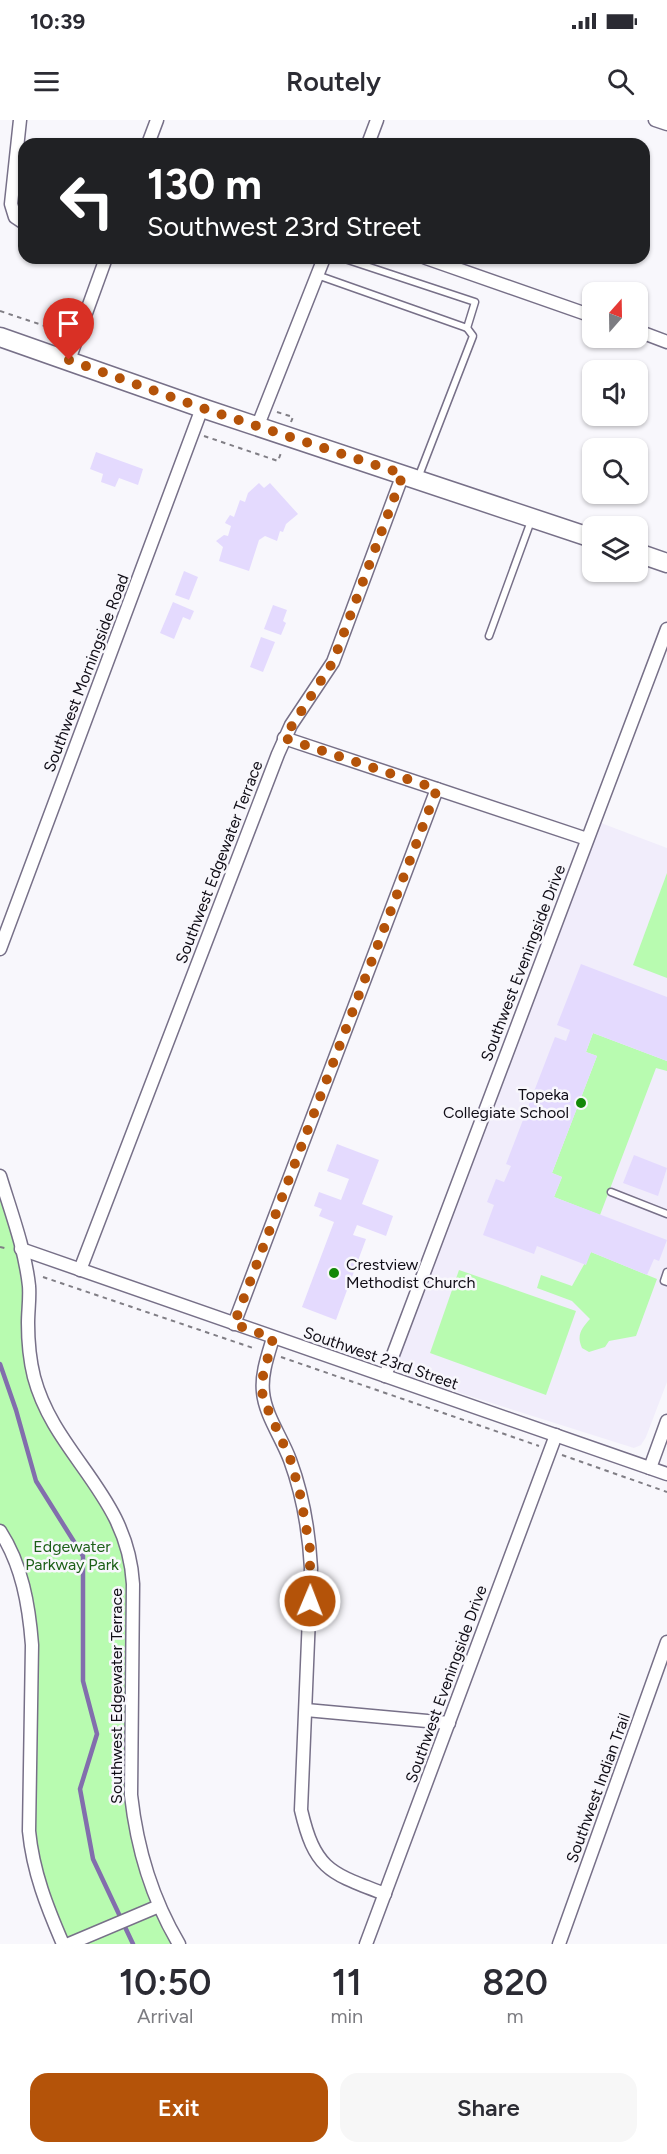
<!DOCTYPE html>
<html lang="en">
<head>
<meta charset="utf-8">
<style>
	:root { --surface:#fff; --page:#f7f7f7; --text:#2b2b33; --muted:#7c7c81; --accent:#b45309 }
	body { margin:0; font-family:Figtree,sans-serif; background:var(--page); color:var(--text); height:100vh; display:flex; flex-direction:column; font-size:22px; white-space:nowrap }
	* { box-sizing:border-box; margin:0 }
	p { font-size:20px; color:var(--muted) }
	.icon { flex:none; width:33px; height:33px; fill:none; stroke:currentColor; stroke-width:2; stroke-linecap:round; stroke-linejoin:round }
	.map { position:relative; height:1824px; overflow:hidden }
	.panel { display:flex; flex-direction:column; background:var(--surface); flex:1 }
	.panel>* { flex:none }
	.hud { position:absolute; left:18px; top:18px; width:632px; height:126px; border-radius:18px; box-shadow:0 2px 4px #0004; background:#202124; color:#fff; overflow:hidden }
	.needle { width:39px; rotate:20deg }
	.buttons { position:absolute; left:582px; top:162px; display:grid; gap:12px }
	.buttons a { display:grid; place-items:center; width:66px; height:66px; border-radius:12px; background:var(--surface); box-shadow:0 2px 4px #0004; font-size:30px }
	.pin { position:absolute; display:grid; place-items:center; width:51px; height:51px; color:#fff; margin:-62px -26px; border-radius:50% 50% 50% 0; rotate:-45deg; box-shadow:0 0 6px #0007 }
	.pin .icon { rotate:45deg }
	.me { position:absolute; width:66px; margin:-33px; rotate:1deg; stroke-linejoin:round; filter:drop-shadow(0 0 4px #0008) }
	.turn { display:flex; align-items:center; gap:21px; height:126px; padding:0 30px; font-size:27px }
	.turn .icon { width:78px; height:78px; stroke-width:2.5 }
	.turn b { display:block; font-size:42px; line-height:51px }
	.eta { display:flex; justify-content:space-evenly; align-items:center; height:102px; text-align:center }
	.eta b { font-size:36px; font-weight:600; line-height:42px }
	.cta { display:flex; gap:12px; margin-top:auto; padding:12px 30px }
	.cta a { flex:1; height:69px; border-radius:18px; background:var(--accent); color:#fff; font-size:24px; font-weight:600; line-height:69px; text-align:center }
	.cta a+a { background:var(--page); color:var(--text) }
	.status { display:flex; justify-content:space-between; align-items:center; height:42px; padding:0 30px; background:var(--surface); direction:ltr }
	.status svg { height:16px; fill:currentColor }
	header { display:flex; justify-content:space-between; align-items:center; height:78px; padding:0 30px; background:var(--surface); font-size:27px; font-weight:600 }
	.map>svg:first-child { display:block }
	.built { fill:#f1edfb }
	.green { fill:#b8fbb0 }
	.lines { fill:none; stroke-linecap:round; stroke-linejoin:round }
	.stream { stroke:#826ead; stroke-width:4.5 }
	.building { fill:#e4dafe }
	.lane-casing { stroke:#777088; stroke-width:9 }
	.street-casing { stroke:#777088; stroke-width:15 }
	.secondary-casing { stroke:#777088; stroke-width:21 }
	.path { stroke:#807e85; stroke-width:2; stroke-dasharray:4.5 4.5; stroke-linecap:butt }
	.lane { stroke:#fff; stroke-width:6 }
	.street { stroke:#fff; stroke-width:12 }
	.secondary { stroke:#fff; stroke-width:18 }
	.route { stroke:#b45309; stroke-width:10; stroke-dasharray:0 18 }
	.poi-dot { fill:#128807; stroke:#f8f7fc; stroke-width:2 }
	.labels { text-anchor:middle; dominant-baseline:central; stroke-width:5; stroke-linejoin:round; paint-order:stroke }
	.street-label { font-size:16px; fill:#0f0c15; stroke:#f8f7fc }
	.poi-label { font-size:16px; fill:#0f0c15; stroke:#f8f7fc; text-anchor:end }
	.park-label { font-size:16px; fill:#1c5f17; stroke:#f8f7fc }
</style>
</head>
<body>
<div class="status"><b>10:39</b><svg viewBox="0 0 49 12"><path d="M0 12V9h3v3zM5 12V6h3v6zM10 12V3h3v9zM15 12V0h3v12zM26 1h20v11H26zM47 4h2v5h-2z"/></svg></div>
<header><svg class="icon" aria-label="menu" viewBox="0 0 24 24"><path d="M4 6h16M4 12h16M4 18h16"/></svg>Routely<svg class="icon" aria-label="search" viewBox="0 0 24 24"><circle cx="10" cy="10" r="6"/><path d="M15 15l6 6"/></svg></header>
<div class="map">
<svg width="667" height="1824" viewBox="0 0 667 1824">
	<rect width="100%" height="100%" fill="#f8f7fc"/>
	<path class="built" d="M 601,703 L 667,728 L 667,1262 L 646,1317 L 641,1325 L 634,1328 L 409,1257 L 401,1252 L 398,1238 Z"/>
	<g class="green">
		<path d="M 667,753 L 667,858 L 633,845 Z"/>
		<path d="M 593,913 L 667,941 L 667,951 L 656,948 L 600,1095 L 554,1077 L 562,1057 L 552,1053 L 597,936 L 586,932 Z"/>
		<path d="M 0,1056 L 21,1129 L 28,1204 L 41,1276 L 107,1381 L 130,1436 L 134,1704 L 179,1824 L 63,1824 L 36,1756 L 30,1495 L 0,1411 Z"/>
		<path d="M 591,1132 L 657,1159 L 636,1216 L 609,1221 L 605,1227 L 589,1232 L 582,1228 C 576,1215 582,1208 590,1199 L 572,1181 L 537,1168 L 541,1155 L 572,1166 Z"/>
		<path d="M 459,1150 L 576,1191 L 546,1275 L 430,1233 Z"/>
	</g>
	<g class="lines">
		<path class="stream" d="M 0,1244 L 16,1290 L 36,1361 L 83,1436 L 83,1561 L 97,1614 L 80,1669 L 93,1739 L 133,1824"/>
	</g>
	<g class="building">
		<path d="M 96,332 L 143,349 L 138,365 L 119,358 L 115,367 L 101,362 L 103,354 L 90,349 Z"/>
		<path d="M 259,363 L 264,368 L 270,363 L 298,394 L 286,404 L 283,412 L 280,411 L 277,421 L 265,416 L 259,420 L 249,451 L 219,441 L 223,427 L 216,421 L 224,415 L 228,416 L 231,406 L 225,403 L 226,401 L 230,395 L 234,397 L 240,380 L 245,382 L 248,373 Z"/>
		<path d="M 184,451 L 198,457 L 189,480 L 175,475 Z"/>
		<path d="M 173,482 L 194,491 L 190,500 L 183,497 L 174,519 L 160,513 Z"/>
		<path d="M 273,485 L 287,490 L 283,501 L 286,503 L 281,515 L 264,509 Z"/>
		<path d="M 261,517 L 275,522 L 263,552 L 250,547 Z"/>
		<path d="M 581,844 L 667,877 L 667,941 L 593,913 L 586,932 L 597,936 L 552,1053 L 562,1057 L 554,1077 L 667,1120 L 659,1141 L 654,1139 L 647,1155 L 591,1132 L 586,1145 L 537,1126 L 534,1134 L 483,1115 L 494,1085 L 487,1082 L 496,1059 L 504,1062 L 511,1046 L 506,1044 L 555,917 L 566,921 L 570,910 L 557,905 Z"/>
		<path d="M 337,1024 L 379,1040 L 362,1084 L 393,1096 L 386,1116 L 357,1105 L 353,1115 L 366,1119 L 336,1200 L 302,1187 L 334,1102 L 319,1096 L 322,1089 L 314,1086 L 319,1072 L 341,1080 L 349,1059 L 327,1051 Z"/>
		<path d="M 634,1035 L 667,1048 L 658,1076 L 623,1063 Z"/>
	</g>
	<g class="lines">
		<defs>
			<g id="lane">
				<path d="M 317,155 L 467,208 L 475,182 L 342,138"/>
				<path d="M 418,358 L 473,216 L 467,208"/>
				<path d="M 489,516 L 531,401"/>
				<path d="M 611,1072 L 667,1094"/>
				<path d="M 667,1152 L 664,1161 L 667,1162"/>
			</g>
			<g id="street">
				<path d="M 20,0 L 11,84 L 15,97 L 24,103"/>
				<path d="M 655,0 L 667,4"/>
				<path d="M 148,24 L 157,0"/>
				<path d="M 368,24 L 377,0"/>
				<path d="M 426,138 L 592,196"/>
				<path d="M 638,211 L 667,222"/>
				<path d="M 69,240 L 106,138"/>
				<path d="M 258,305 L 324,138"/>
				<path d="M 284,618 L 587,719"/>
				<path d="M 0,829 L 202,288"/>
				<path d="M 0,1056 C 11,1092 25,1129 29,1166 C 30,1178 28,1191 28,1203 C 28,1220 30,1241 34,1257 C 55,1336 128,1374 133,1464 L 131,1675 C 137,1729 151,1777 179,1824"/>
				<path d="M 21,1129 L 667,1354"/>
				<path d="M 80,1150 L 278,634 L 291,605 L 333,542 L 403,354"/>
				<path d="M 234,1204 L 437,669"/>
				<path d="M 273,1218 C 268,1235 261,1254 263,1272 C 265,1295 282,1318 290,1340 C 303,1375 309,1412 311,1448 L 301,1690 C 315,1750 330,1753 385,1774"/>
				<path d="M 385,1256 L 667,509"/>
				<path d="M 650,1348 L 667,1301"/>
				<path d="M 0,1411 C 22,1445 29,1485 32,1525 L 29,1711 C 33,1752 47,1787 63,1824"/>
				<path d="M 306,1590 L 449,1603"/>
				<path d="M 69,1824 L 159,1786"/>
				<path d="M 366,1824 L 556,1315"/>
				<path d="M 559,1824 L 667,1522"/>
			</g>
			<g id="secondary">
				<path d="M 0,217 L 202,288 L 592,418"/>
				<path d="M 638,433 L 667,443"/>
			</g>
		</defs>
		<use href="#lane" class="lane-casing"/>
		<use href="#street" class="street-casing"/>
		<use href="#secondary" class="secondary-casing"/>
		<g class="path">
			<path d="M 0,191 L 66,213"/>
			<path d="M 277,292 L 293,297 L 291,302"/>
			<path d="M 204,316 L 278,341 L 282,330"/>
			<path d="M 0,1127 L 8,1129"/>
			<path d="M 43,1157 L 256,1229"/>
			<path d="M 281,1237 L 539,1326"/>
			<path d="M 562,1335 L 667,1372"/>
		</g>
		<use href="#lane" class="lane"/>
		<use href="#street" class="street"/>
		<use href="#secondary" class="secondary"/>
	</g>
	<g class="lines">
		<path class="route" d="M 69,240 L 202,288 L 403,354 L 333,542 L 284,618 L 437,669 L 234,1204 L 273,1218 L 263,1256 L 262,1272 L 265,1283 L 291,1341 L 300,1374 L 310,1429 L 310,1481"/>
	</g>
	<g class="poi-dot">
		<circle cx="581" cy="983" r="6"/>
		<circle cx="334" cy="1153" r="6"/>
	</g>
	<g class="labels">
		<g class="street-label">
			<text transform="translate(86 553) rotate(-69)">Southwest Morningside Road</text>
			<text transform="translate(219 742) rotate(-69)">Southwest Edgewater Terrace</text>
			<text transform="translate(523 843) rotate(-69)">Southwest Eveningside Drive</text>
			<text transform="translate(381 1238) rotate(19)">Southwest 23rd Street</text>
			<text transform="translate(446 1564) rotate(-70)">Southwest Eveningside Drive</text>
			<text transform="translate(116 1576) rotate(-90)">Southwest Edgewater Terrace</text>
			<text transform="translate(598 1668) rotate(-70)">Southwest Indian Trail</text>
		</g>
		<g class="poi-label">
			<text x="569" y="974">Topeka<tspan x="569" dy="18">Collegiate School</tspan></text>
			<text x="346" y="1144" text-anchor="start">Crestview<tspan x="346" dy="18">Methodist Church</tspan></text>
		</g>
		<g class="park-label">
			<text x="72" y="1426">Edgewater<tspan x="72" dy="18">Parkway Park</tspan></text>
		</g>
	</g>
</svg>
<div class="buttons">
<a><svg class="needle" viewBox="-14 -14 28 28"><path d="M0-13l5 13h-10z" fill="#e53935"/><path d="M0 13l5-13h-10z" fill="#7c7c81"/></svg></a>
<a><svg class="icon" aria-label="sound" viewBox="0 0 24 24"><path d="M4 9h4l5-4v14l-5-4H4zM17 9q2 3 0 6"/></svg></a>
<a><svg class="icon" aria-label="search" viewBox="0 0 24 24"><circle cx="10" cy="10" r="6"/><path d="M15 15l6 6"/></svg></a>
<a><svg class="icon" aria-label="layers" viewBox="0 0 24 24"><path d="M12 4l9 5-9 5-9-5zM3 14l9 5 9-5"/></svg></a>
</div>
<div class="pin" style="left:69px;top:240px;background:#d93025"><svg class="icon" aria-label="arrive" viewBox="0 0 24 24"><path d="M6 21V4h12l-3 4 3 4H6"/></svg></div>
<svg class="me" style="left:310px;top:1481px" viewBox="-20 -20 40 40"><circle r="17" fill="#b45309" stroke="#fff" stroke-width="3"/><path d="M0-11L8 9 0 5-8 9z" fill="#fff"/></svg>
<div class="hud">
<div class="turn"><svg class="icon" aria-label="left" viewBox="0 0 24 24"><path d="M17 20v-9H6M10 6l-5 5 5 5"/></svg><div><b>130 m</b>Southwest 23rd Street</div></div>
</div>
</div>
<section class="panel">
<div class="eta">
<div><b>10:50</b><p>Arrival</p></div>
<div><b>11</b><p>min</p></div>
<div><b>820</b><p>m</p></div>
</div>
<div class="cta"><a>Exit</a><a>Share</a></div>
</section>
</body>
</html>
